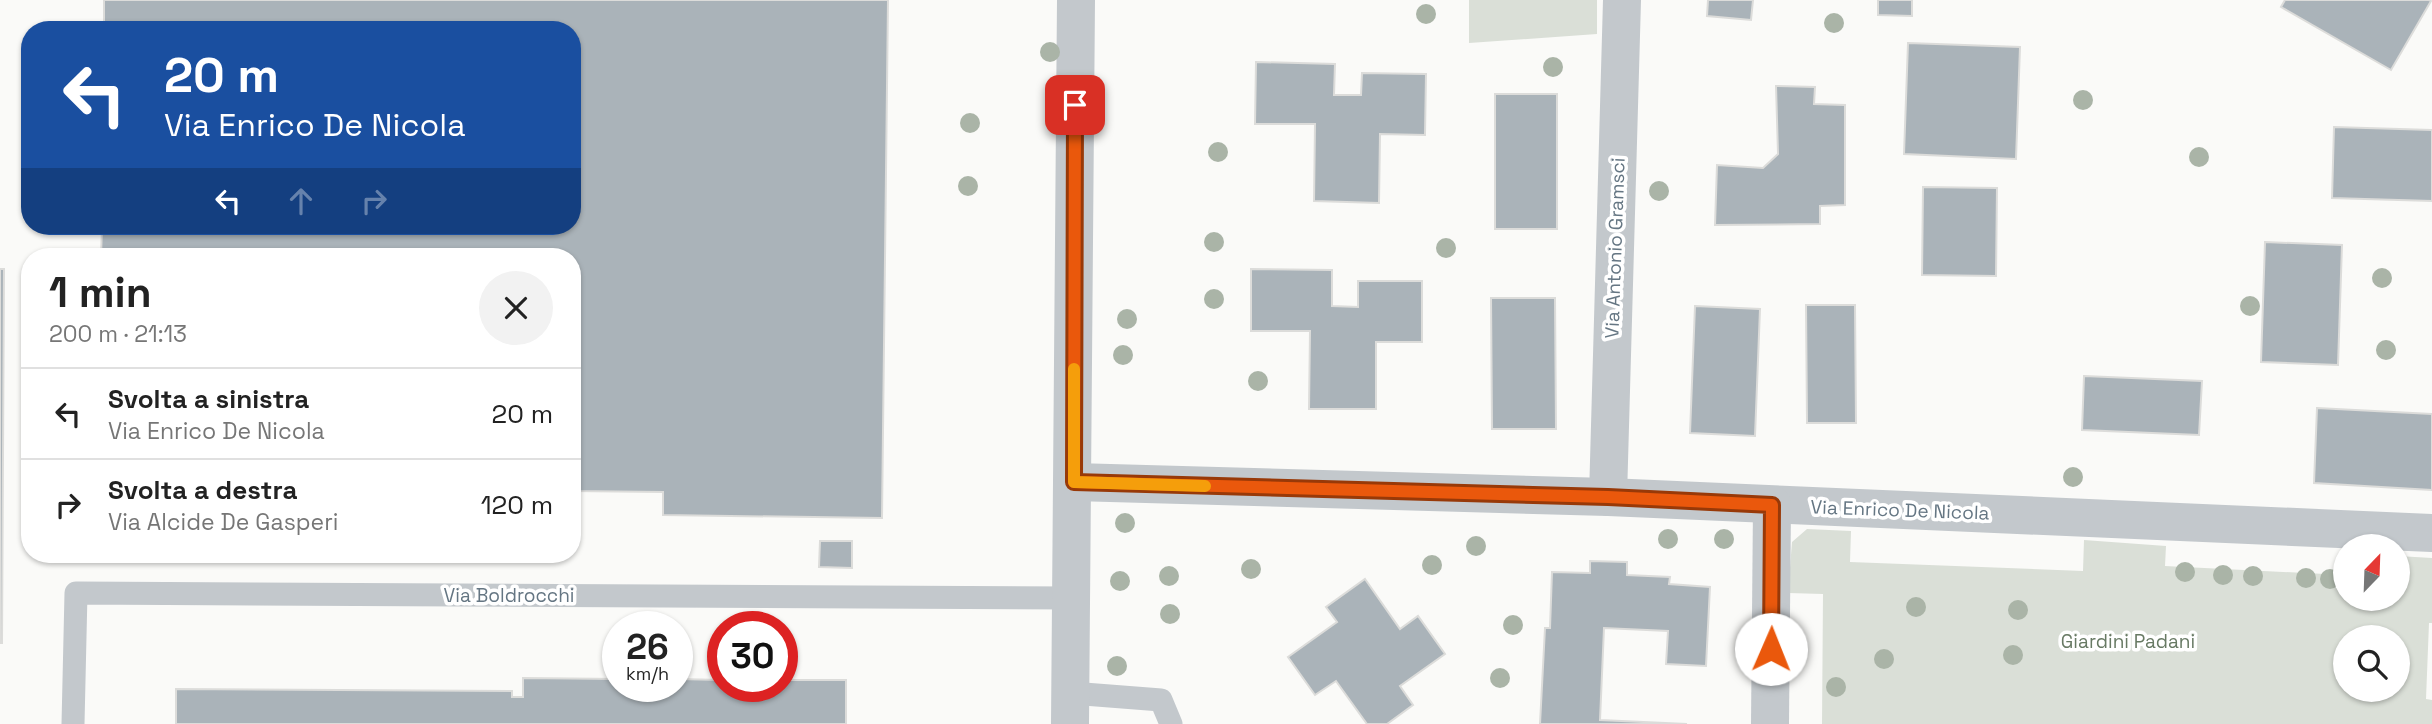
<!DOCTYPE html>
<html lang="it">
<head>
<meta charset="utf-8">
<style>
	:root { --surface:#fff; --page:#f2f2f2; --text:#222; --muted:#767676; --line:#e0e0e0 }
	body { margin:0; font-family:"Space Grotesk",sans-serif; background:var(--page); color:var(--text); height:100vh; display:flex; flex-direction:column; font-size:26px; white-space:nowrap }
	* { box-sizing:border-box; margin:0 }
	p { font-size:23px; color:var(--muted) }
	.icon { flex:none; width:38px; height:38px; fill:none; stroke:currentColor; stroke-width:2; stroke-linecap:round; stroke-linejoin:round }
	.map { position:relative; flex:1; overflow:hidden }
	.panel { position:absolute; left:21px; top:248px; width:560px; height:315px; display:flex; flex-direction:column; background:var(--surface); border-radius:28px; box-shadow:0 2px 5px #0004 }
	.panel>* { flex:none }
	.guide { position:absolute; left:21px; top:21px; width:560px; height:214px; border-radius:28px; box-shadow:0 2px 5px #0004; background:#1a4fa0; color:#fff; overflow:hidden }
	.needle { width:46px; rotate:23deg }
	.fabs { position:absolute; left:2333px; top:534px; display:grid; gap:14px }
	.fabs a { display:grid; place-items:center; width:77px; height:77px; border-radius:50%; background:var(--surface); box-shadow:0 2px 5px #0004; font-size:35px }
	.speed { position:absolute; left:602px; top:611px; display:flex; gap:14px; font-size:35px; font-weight:700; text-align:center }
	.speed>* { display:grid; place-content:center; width:91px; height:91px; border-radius:50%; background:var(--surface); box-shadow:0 2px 5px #0004; line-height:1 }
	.speed small { font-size:18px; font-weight:400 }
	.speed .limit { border:10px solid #d22; background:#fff; color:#111 }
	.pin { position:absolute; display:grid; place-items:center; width:60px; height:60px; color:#fff; margin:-30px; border-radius:14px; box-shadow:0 4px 10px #0006 }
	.me { position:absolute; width:77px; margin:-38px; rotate:1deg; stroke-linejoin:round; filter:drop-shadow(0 0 5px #0008) }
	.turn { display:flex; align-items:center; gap:24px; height:147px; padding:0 28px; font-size:32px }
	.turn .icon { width:91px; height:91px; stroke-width:2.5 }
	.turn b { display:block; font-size:49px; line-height:60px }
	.lanes { display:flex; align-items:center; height:66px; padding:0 28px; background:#0003; justify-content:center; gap:35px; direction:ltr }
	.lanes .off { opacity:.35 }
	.round { display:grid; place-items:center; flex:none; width:74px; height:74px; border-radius:37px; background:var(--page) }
	.summary { display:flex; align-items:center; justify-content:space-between; height:119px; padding:0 28px }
	h1 { font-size:42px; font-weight:700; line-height:52px }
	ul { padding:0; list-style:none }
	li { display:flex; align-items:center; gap:21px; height:91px; padding:0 28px; border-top:2px solid var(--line) }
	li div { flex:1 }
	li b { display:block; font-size:26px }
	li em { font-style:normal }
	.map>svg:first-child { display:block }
	.green { fill:#dadfd7; fill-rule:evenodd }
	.building { fill:#aab3b9; stroke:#dcdcda; stroke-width:2 }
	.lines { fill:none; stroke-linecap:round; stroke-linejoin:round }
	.service { stroke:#c3c8cc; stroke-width:23 }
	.minor { stroke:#c3c8cc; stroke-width:38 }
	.tree { fill:#aab4a7 }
	.route-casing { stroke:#983908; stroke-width:18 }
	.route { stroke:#ea580c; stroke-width:12 }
	.slow { stroke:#f59e0b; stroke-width:12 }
	.labels { text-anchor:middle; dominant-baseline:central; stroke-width:7; stroke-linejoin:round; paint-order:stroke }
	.street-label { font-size:19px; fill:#657683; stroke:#fff }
	.park-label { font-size:19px; fill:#687a64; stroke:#fff }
</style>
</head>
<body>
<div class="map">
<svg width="2432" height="724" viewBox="0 0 2432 724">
	<rect width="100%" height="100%" fill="#fafaf8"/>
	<g class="green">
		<path d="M 1469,0 L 1597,0 L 1597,34 L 1469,43 Z"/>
		<path d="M 1807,529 L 1851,531 L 1850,562 L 2083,571 L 2084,540 L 2166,546 L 2165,566 L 2345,575 L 2345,598 L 2398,598 L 2398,556 L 2432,558 L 2432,623 L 2429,623 L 2426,699 L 2432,700 L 2432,724 L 1822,724 L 1823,594 L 1788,593 L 1792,542 ZM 2345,637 L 2398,637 L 2398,690 L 2345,690 Z"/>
	</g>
	<g class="building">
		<path d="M 104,0 L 888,0 L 882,518 L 663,515 L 663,492 L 572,491 L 572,257 L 101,257 L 102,226 L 572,226 L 572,30 L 104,30 Z"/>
		<path d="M 1708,0 L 1753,0 L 1751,20 L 1707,16 Z"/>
		<path d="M 1878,0 L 1912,0 L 1912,16 L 1878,15 Z"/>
		<path d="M 2285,0 L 2429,0 L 2431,1 L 2391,70 L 2281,7 Z"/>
		<path d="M 1908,43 L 2020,47 L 2016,159 L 1904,154 Z"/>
		<path d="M 1256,62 L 1335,64 L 1334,95 L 1361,95 L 1362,73 L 1426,74 L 1425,135 L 1380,134 L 1379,203 L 1314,201 L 1315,124 L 1255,124 Z"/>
		<path d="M 1776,86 L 1815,87 L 1814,104 L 1845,105 L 1845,205 L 1820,206 L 1820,224 L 1715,225 L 1717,165 L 1763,168 L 1778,154 Z"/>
		<rect x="1495" y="94" width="62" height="135"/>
		<path d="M 2334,127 L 2432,130 L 2432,201 L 2332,198 Z"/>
		<path d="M 1923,187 L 1997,188 L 1996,276 L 1922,275 Z"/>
		<path d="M 2265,242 L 2342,245 L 2338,365 L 2261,362 Z"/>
		<path d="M 0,269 L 4,269 L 2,643 L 0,643 Z"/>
		<path d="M 1251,269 L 1332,270 L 1332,306 L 1358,307 L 1358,281 L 1422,281 L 1422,342 L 1376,342 L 1376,409 L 1309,409 L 1310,331 L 1251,331 Z"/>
		<path d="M 1491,298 L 1555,298 L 1556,429 L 1492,429 Z"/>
		<path d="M 1806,305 L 1855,305 L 1856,423 L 1807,423 Z"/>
		<path d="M 1695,306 L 1760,309 L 1755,436 L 1690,433 Z"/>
		<path d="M 2084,376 L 2202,381 L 2199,435 L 2082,430 Z"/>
		<path d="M 2317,408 L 2432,414 L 2432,490 L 2314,483 Z"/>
		<path d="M 820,541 L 852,541 L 852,568 L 819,567 Z"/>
		<path d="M 1590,561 L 1627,562 L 1627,575 L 1670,577 L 1669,584 L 1710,587 L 1706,666 L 1666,664 L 1668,631 L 1604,628 L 1600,720 L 1687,724 L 1540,724 L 1545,628 L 1550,628 L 1552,572 L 1590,573 Z"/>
		<path d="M 1365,579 L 1400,629 L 1418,616 L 1445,654 L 1400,686 L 1413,705 L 1387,724 L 1367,724 L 1336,681 L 1315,695 L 1288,657 L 1337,622 L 1326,607 Z"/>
		<path d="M 523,678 L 618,679 L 618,686 L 677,686 L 677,679 L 723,680 L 723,686 L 782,686 L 782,680 L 846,680 L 846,724 L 176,724 L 176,689 L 512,691 L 512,697 L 523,697 Z"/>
	</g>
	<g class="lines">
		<g class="service">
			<path d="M 1071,693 L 1161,700 L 1171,724"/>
			<path d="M 73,724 L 76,593 L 1072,598"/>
		</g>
		<g class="minor">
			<path d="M 1074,482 L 1608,497 L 2432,533"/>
			<path d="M 1608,497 L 1622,0"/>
			<path d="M 1070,724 L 1076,0"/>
			<path d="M 1770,724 L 1772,505"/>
		</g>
	</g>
	<g class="tree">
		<circle cx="1426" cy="14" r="10"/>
		<circle cx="1834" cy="23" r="10"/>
		<circle cx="1050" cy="52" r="10"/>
		<circle cx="1553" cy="67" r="10"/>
		<circle cx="2083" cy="100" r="10"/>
		<circle cx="970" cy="123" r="10"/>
		<circle cx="1218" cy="152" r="10"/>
		<circle cx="2199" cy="157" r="10"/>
		<circle cx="968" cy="186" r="10"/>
		<circle cx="1659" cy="191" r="10"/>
		<circle cx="1214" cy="242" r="10"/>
		<circle cx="1446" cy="248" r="10"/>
		<circle cx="2382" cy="278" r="10"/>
		<circle cx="1214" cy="299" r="10"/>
		<circle cx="2250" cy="306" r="10"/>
		<circle cx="1127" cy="319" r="10"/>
		<circle cx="2386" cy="350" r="10"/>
		<circle cx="1123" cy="355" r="10"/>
		<circle cx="1258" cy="381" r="10"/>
		<circle cx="2073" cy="477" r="10"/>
		<circle cx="1125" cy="523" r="10"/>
		<circle cx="1668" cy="539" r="10"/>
		<circle cx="1724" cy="539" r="10"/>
		<circle cx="1476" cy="546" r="10"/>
		<circle cx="1432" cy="565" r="10"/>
		<circle cx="1251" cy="569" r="10"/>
		<circle cx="2185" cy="572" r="10"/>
		<circle cx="2223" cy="575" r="10"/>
		<circle cx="1169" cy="576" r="10"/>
		<circle cx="2253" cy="576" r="10"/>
		<circle cx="2306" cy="578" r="10"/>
		<circle cx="2330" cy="579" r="10"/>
		<circle cx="1120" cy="581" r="10"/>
		<circle cx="1916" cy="607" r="10"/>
		<circle cx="2018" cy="610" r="10"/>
		<circle cx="1170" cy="614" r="10"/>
		<circle cx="1513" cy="625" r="10"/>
		<circle cx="2013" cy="655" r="10"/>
		<circle cx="1884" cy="659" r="10"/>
		<circle cx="1117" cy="666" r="10"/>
		<circle cx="1500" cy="678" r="10"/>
		<circle cx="1836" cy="687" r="10"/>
	</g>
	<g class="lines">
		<defs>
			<path id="route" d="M 1075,105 L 1074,482 L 1608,497 L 1772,505 L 1771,649"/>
		</defs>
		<use href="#route" class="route-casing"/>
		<use href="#route" class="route"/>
		<path class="slow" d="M 1074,369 L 1074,482 L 1205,486"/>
	</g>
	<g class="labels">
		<g class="street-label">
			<text transform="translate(1615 248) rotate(-88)">Via Antonio Gramsci</text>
			<text transform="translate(1900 510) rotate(2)">Via Enrico De Nicola</text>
			<text x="509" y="595">Via Boldrocchi</text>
		</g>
		<g class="park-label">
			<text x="2128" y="641">Giardini Padani</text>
		</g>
	</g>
</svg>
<div class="fabs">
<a><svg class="needle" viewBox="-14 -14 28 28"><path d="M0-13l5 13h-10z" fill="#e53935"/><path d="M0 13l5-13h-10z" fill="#767676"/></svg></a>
<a><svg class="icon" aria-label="search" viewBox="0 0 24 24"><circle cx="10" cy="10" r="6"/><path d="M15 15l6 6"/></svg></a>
</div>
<div class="speed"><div>26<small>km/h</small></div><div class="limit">30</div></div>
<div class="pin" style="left:1075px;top:105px;background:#d93025"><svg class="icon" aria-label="arrive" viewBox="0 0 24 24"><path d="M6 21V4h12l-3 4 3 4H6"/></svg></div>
<svg class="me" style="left:1771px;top:649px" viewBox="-20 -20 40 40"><circle r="19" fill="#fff"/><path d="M0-13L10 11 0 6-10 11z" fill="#ea580c"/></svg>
<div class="guide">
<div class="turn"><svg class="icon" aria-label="left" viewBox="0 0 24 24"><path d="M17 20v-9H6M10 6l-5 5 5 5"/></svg><div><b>20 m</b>Via Enrico De Nicola</div></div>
<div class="lanes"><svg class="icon" aria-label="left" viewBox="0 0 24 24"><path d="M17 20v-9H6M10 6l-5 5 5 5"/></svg><svg class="icon off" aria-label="ahead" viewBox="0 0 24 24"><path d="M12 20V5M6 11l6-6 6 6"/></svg><svg class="icon off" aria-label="right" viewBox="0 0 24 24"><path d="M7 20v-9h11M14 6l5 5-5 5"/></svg></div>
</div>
<section class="panel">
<div class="summary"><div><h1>1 min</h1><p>200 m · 21:13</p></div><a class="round"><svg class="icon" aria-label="close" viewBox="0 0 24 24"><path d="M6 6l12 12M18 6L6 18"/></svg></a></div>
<ul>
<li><svg class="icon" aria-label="left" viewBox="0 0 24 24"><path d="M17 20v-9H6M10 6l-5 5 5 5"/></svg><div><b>Svolta a sinistra</b><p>Via Enrico De Nicola</p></div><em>20 m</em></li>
<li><svg class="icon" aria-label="right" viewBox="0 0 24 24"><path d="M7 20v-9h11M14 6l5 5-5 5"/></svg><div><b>Svolta a destra</b><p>Via Alcide De Gasperi</p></div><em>120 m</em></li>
</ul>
</section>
</div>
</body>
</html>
